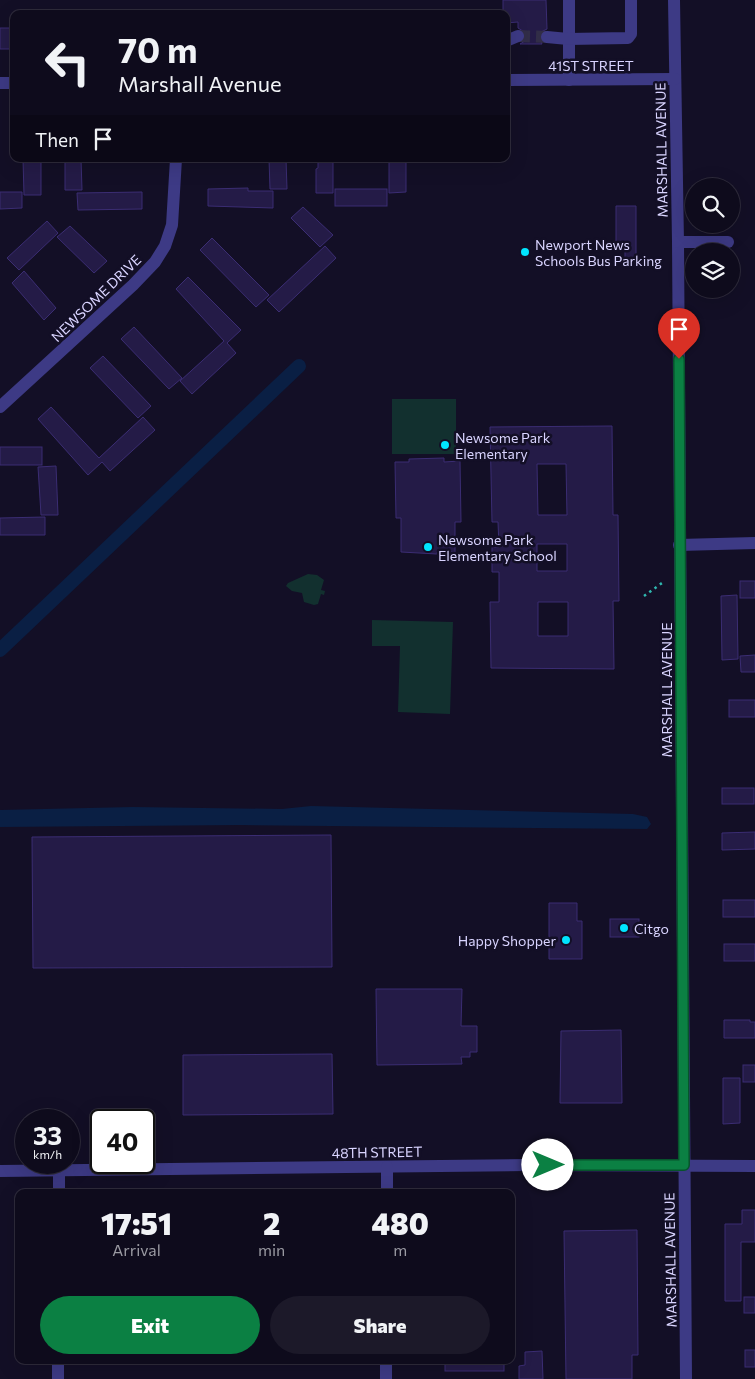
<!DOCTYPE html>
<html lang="en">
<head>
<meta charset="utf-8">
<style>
	:root { --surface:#0e0b1c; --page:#1c1929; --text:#f1f3f6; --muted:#9b9ba3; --line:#2e2b3b; --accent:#0b8043 }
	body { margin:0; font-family:Commissioner,sans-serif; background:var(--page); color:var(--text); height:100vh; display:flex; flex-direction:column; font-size:19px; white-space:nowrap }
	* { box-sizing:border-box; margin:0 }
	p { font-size:16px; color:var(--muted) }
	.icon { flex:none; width:28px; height:28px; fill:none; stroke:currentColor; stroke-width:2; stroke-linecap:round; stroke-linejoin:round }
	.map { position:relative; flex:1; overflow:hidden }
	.sheet { position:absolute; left:15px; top:1189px; width:500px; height:175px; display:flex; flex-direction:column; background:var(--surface); border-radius:10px; box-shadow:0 5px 20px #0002,0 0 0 1px var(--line) }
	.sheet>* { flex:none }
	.hud { position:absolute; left:10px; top:10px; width:500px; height:152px; border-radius:10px; box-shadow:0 5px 20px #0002,0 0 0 1px var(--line); background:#0e0b1c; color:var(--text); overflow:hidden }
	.buttons { position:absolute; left:685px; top:178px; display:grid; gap:10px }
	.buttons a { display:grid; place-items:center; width:55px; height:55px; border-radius:50%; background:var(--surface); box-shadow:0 5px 20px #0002,0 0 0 1px var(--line); font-size:25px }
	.speed { position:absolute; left:15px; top:1109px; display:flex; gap:10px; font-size:25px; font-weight:700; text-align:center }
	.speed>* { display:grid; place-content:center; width:65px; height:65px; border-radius:50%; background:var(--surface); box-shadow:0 5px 20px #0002,0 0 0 1px var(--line); line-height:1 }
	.speed small { font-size:12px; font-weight:400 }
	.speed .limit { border:2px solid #111; border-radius:8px; background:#fff; color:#111 }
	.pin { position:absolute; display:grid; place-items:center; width:42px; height:42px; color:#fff; margin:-51px -21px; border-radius:50% 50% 50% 0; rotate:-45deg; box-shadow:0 0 5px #0007 }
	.pin .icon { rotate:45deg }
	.me { position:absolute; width:55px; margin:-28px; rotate:90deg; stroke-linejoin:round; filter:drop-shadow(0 0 4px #0008) }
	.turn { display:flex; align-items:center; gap:18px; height:105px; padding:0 25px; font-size:22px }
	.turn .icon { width:65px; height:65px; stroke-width:2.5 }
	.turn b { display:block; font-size:35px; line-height:42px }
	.then { display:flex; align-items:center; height:48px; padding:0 25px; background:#0003; gap:10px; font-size:19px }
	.eta { display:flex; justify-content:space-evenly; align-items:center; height:85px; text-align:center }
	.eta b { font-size:30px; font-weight:800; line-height:35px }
	.button { display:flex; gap:10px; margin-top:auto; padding:10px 25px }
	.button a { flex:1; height:58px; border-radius:30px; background:var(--accent); color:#fff; font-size:20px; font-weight:800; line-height:58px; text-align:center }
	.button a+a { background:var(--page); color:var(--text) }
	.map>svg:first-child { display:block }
	.green { fill:#12302f }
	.water { fill:#0a1f44 }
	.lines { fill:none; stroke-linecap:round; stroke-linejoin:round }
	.canal { stroke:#0a1f44; stroke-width:14 }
	.building { fill:#241b47; stroke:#3b2d73; fill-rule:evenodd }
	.minor-tunnel { stroke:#312d47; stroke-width:12; stroke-dasharray:12 6; stroke-linecap:butt }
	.path { stroke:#2fb8b0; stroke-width:2.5; stroke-dasharray:2.5 4; stroke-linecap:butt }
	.minor { stroke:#3d3a85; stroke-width:12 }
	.route-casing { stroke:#07532c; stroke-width:12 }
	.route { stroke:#0b8043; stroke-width:9 }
	.poi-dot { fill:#00e5ff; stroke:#130f26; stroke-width:2 }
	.labels { text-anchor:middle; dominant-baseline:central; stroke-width:5; stroke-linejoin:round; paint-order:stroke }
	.street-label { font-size:14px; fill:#d9d4ff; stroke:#130f26 }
	.poi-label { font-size:14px; fill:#d9d4ff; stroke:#130f26; text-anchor:start }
</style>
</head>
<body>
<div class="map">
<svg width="755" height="1379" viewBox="0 0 755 1379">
	<rect width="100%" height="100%" fill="#130f26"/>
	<g class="green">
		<rect x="392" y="399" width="64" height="55"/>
		<path d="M 308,574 L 317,575 L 324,580 L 321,590 L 325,591 L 324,595 L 321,594 L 318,604 L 314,605 L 304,602 L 302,593 L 292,591 L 286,586 L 288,583 Z"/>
		<path d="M 372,620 L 453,622 L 450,714 L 398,712 L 400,646 L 372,646 Z"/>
	</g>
	<path class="water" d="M 311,806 L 633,814 L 647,817 L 651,824 L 647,829 L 241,825 L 0,827 L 0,810 L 133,807 L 282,809 Z"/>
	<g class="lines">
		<path class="canal" d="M 0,650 L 299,366"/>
	</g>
	<g class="building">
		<path d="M 503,0 L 546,0 L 547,29 L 541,32 L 539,37 L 542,44 L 520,44 L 525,41 L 526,33 L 518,28 L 518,22 L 506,23 L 506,14 L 503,14 Z"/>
		<rect x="0" y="28" width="14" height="21"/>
		<path d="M 23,159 L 41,159 L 41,195 L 24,195 Z"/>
		<path d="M 65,159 L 81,159 L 82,190 L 65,190 Z"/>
		<path d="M 269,159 L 286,159 L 287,189 L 270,189 Z"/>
		<path d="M 318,159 L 333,159 L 333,193 L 316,193 L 316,169 L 318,168 Z"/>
		<path d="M 389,159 L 406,159 L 406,192 L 389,193 Z"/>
		<path d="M 248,188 L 248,191 L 273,191 L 273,208 L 208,206 L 208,189 Z"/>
		<rect x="335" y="189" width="52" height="17"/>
		<path d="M 0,192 L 22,192 L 22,208 L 0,209 Z"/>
		<path d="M 142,192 L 142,209 L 78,210 L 77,193 Z"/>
		<path d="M 616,206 L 636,206 L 636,263 L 625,263 L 625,248 L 616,248 Z"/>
		<path d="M 303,207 L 333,235 L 320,247 L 291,218 Z"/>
		<path d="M 47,221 L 58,233 L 19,270 L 7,258 Z"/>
		<path d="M 70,226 L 107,261 L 94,273 L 57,237 Z"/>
		<path d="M 212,238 L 269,295 L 256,307 L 200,250 Z"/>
		<path d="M 325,246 L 336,258 L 279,312 L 267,300 Z"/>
		<path d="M 24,271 L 56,308 L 44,320 L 12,283 Z"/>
		<path d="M 188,277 L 241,330 L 227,343 L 236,353 L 192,394 L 180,381 L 224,341 L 176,289 Z"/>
		<path d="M 134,327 L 182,378 L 169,389 L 121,339 Z"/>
		<path d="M 103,356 L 151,406 L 138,418 L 90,368 Z"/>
		<path d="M 51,407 L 99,458 L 143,417 L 155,430 L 110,471 L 102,462 L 88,475 L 38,419 Z"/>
		<path d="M 612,426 L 613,515 L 618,515 L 619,601 L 613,601 L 614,669 L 491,668 L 490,602 L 499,602 L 499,572 L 492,572 L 492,547 L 499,547 L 498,522 L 492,522 L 490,427 ZM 537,464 L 566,464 L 567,515 L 538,515 ZM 537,544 L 567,544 L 567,571 L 537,571 ZM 538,602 L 568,602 L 568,636 L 538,636 Z"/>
		<rect x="0" y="447" width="42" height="18"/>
		<path d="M 444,458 L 444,462 L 460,461 L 461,522 L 455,522 L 455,552 L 437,552 L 437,554 L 401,552 L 401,518 L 396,518 L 395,462 L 409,462 L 409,459 Z"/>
		<path d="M 56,466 L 58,515 L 41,515 L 38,467 Z"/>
		<path d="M 45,517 L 45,535 L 0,535 L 0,518 Z"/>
		<rect x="740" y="581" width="15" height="17"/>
		<path d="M 737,595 L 738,659 L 722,660 L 721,596 Z"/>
		<path d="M 755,655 L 755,672 L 741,672 L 740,656 Z"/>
		<rect x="729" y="700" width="26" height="17"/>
		<rect x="722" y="788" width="32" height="16"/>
		<path d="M 755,832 L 755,849 L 722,850 L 722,833 Z"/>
		<path d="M 331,835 L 332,967 L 33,968 L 32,837 Z"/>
		<rect x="723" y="900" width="32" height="17"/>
		<path d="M 549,903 L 577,903 L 577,921 L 582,921 L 582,959 L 549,959 Z"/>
		<rect x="610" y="919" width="29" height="18"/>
		<rect x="724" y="944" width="31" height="17"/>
		<path d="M 376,989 L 462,989 L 461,1026 L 477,1026 L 477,1052 L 470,1052 L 470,1057 L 461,1057 L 462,1064 L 377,1065 Z"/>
		<path d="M 724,1020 L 750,1020 L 750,1022 L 755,1022 L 755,1038 L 724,1038 Z"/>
		<path d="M 621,1030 L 622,1103 L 560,1103 L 561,1031 Z"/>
		<path d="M 332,1054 L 333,1114 L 183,1115 L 183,1055 Z"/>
		<rect x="743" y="1065" width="12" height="17"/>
		<path d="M 723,1078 L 740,1078 L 740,1123 L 723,1124 Z"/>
		<path d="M 742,1210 L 755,1210 L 755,1242 L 741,1242 L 741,1301 L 725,1301 L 725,1224 L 742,1224 Z"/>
		<path d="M 637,1230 L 638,1355 L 632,1355 L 632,1379 L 566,1379 L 564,1231 Z"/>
		<rect x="744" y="1297" width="11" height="16"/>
		<rect x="745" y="1350" width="10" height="17"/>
		<path d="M 542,1351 L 543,1379 L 519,1379 L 519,1366 L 525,1365 L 525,1352 Z"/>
		<rect x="445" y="1360" width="59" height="11"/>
	</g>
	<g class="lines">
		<path class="minor-tunnel" d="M 518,36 L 547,37"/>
		<path class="path" d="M 644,596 L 662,583"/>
		<g class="minor">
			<path d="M 569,0 L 569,80"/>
			<path d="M 674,0 L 678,242 L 686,1379"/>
			<path d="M 547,37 L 568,39 L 628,38 L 631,34 L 631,0"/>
			<path d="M 506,41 L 518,36"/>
			<path d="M 506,80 L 675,79"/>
			<path d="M 0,83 L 14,83"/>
			<path d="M 678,242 L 728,242"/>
			<path d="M 0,407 L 133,285 L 155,262 L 165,246 L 172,225 L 176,159"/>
			<path d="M 679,545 L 755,543"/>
			<path d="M 0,1171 L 527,1165 L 755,1166"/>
			<path d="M 59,1192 L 59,1171"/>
			<path d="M 387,1192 L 387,1167"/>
			<path d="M 58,1379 L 58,1360"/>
			<path d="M 386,1379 L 386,1360"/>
		</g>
	</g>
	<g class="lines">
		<defs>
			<path id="route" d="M 548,1165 L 684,1165 L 679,359"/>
		</defs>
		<use href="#route" class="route-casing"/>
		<use href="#route" class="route"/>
	</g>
	<g class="poi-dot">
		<circle cx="525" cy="252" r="5"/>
		<circle cx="445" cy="445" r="5"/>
		<circle cx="428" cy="547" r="5"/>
		<circle cx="624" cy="928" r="5"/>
		<circle cx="566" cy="940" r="5"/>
	</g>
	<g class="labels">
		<g class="street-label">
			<text x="591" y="65">41ST STREET</text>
			<text transform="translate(661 150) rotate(-91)">MARSHALL AVENUE</text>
			<text transform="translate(96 298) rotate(-44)">NEWSOME DRIVE</text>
			<text transform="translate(666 690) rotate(-90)">MARSHALL AVENUE</text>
			<text transform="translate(377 1152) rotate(-1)">48TH STREET</text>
			<text transform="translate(670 1260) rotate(-91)">MARSHALL AVENUE</text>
		</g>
		<g class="poi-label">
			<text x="535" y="244">Newport News<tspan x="535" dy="16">Schools Bus Parking</tspan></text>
			<text x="455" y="437">Newsome Park<tspan x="455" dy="16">Elementary</tspan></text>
			<text x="438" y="539">Newsome Park<tspan x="438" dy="16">Elementary School</tspan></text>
			<text x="634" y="928">Citgo</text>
			<text x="556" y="940" text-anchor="end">Happy Shopper</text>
		</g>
	</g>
</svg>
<div class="buttons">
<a><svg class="icon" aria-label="search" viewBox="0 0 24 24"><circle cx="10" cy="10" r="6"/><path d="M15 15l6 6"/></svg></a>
<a><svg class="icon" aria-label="layers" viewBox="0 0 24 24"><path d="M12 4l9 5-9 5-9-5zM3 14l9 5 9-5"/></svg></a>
</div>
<div class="speed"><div>33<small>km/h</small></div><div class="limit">40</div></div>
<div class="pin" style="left:679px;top:359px;background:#d93025"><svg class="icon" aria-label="arrive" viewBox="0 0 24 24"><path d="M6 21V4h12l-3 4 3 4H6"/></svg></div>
<svg class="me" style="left:548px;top:1165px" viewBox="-20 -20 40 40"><circle r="19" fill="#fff"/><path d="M0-13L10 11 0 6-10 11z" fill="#0b8043"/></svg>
<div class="hud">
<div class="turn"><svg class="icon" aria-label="left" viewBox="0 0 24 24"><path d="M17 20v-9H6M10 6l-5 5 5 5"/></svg><div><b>70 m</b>Marshall Avenue</div></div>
<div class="then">Then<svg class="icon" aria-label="arrive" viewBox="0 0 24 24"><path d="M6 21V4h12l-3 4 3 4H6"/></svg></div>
</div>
<section class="sheet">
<div class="eta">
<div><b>17:51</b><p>Arrival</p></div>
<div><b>2</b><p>min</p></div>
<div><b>480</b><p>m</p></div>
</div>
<div class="button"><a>Exit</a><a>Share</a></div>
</section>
</div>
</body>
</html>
